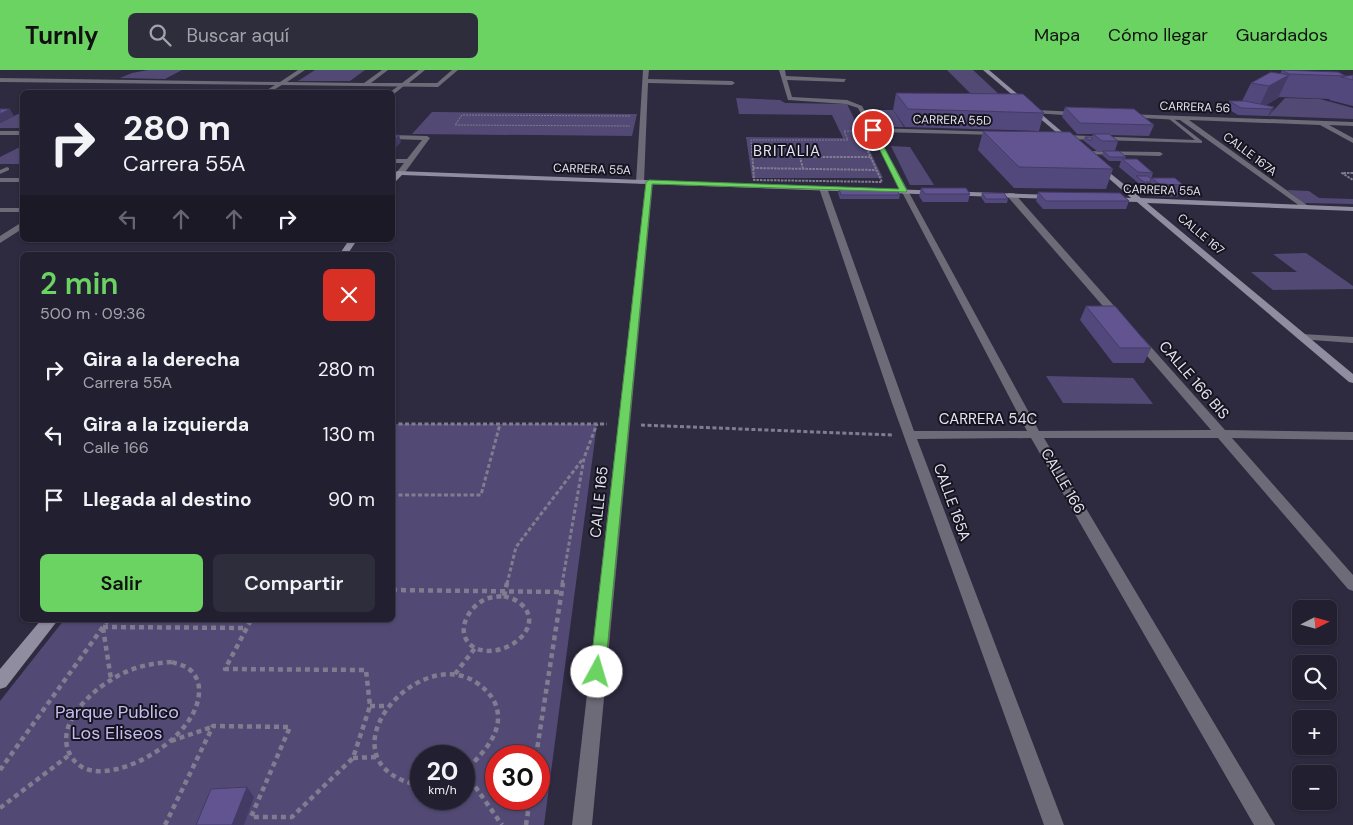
<!DOCTYPE html>
<html lang="es">
<head>
<meta charset="utf-8">
<style>
	:root { --surface:#222030; --page:#2e2d3c; --text:#f1f3f6; --muted:#a2a3ab; --line:#3f3e4c; --accent:#6bd362 }
	body { margin:0; font-family:"DM Sans",sans-serif; background:var(--page); color:var(--text); height:100vh; display:flex; flex-direction:column; font-size:19px; white-space:nowrap }
	* { box-sizing:border-box; margin:0 }
	p { font-size:16px; color:var(--muted) }
	.icon { flex:none; width:28px; height:28px; fill:none; stroke:currentColor; stroke-width:2; stroke-linecap:round; stroke-linejoin:round }
	.map { position:relative; flex:1; overflow:hidden }
	.drawer { position:absolute; left:20px; top:182px; width:375px; height:370px; display:flex; flex-direction:column; background:var(--surface); border-radius:8px; box-shadow:0 1px 4px #0004,0 0 0 1px var(--line) }
	.drawer>* { flex:none }
	.top-card { position:absolute; left:20px; top:20px; width:375px; height:152px; border-radius:8px; box-shadow:0 1px 4px #0004,0 0 0 1px var(--line); background:#222030; color:var(--text); overflow:hidden }
	.needle { width:32px; rotate:84deg }
	.fabs { position:absolute; left:1292px; top:530px; display:grid; gap:10px }
	.fabs a { display:grid; place-items:center; width:45px; height:45px; border-radius:8px; background:var(--surface); box-shadow:0 1px 4px #0004,0 0 0 1px var(--line); font-size:25px }
	.speed { position:absolute; left:410px; top:675px; display:flex; gap:10px; font-size:25px; font-weight:700; text-align:center }
	.speed>* { display:grid; place-content:center; width:65px; height:65px; border-radius:50%; background:var(--surface); box-shadow:0 1px 4px #0004,0 0 0 1px var(--line); line-height:1 }
	.speed small { font-size:12px; font-weight:400 }
	.speed .limit { border:8px solid #d22; background:#fff; color:#111 }
	.pin { position:absolute; display:grid; place-items:center; width:42px; height:42px; color:#fff; margin:-21px; border:2px solid #fff; border-radius:50%; box-shadow:0 1px 5px #0007 }
	.me { position:absolute; width:55px; margin:-28px; rotate:6deg; stroke-linejoin:round; filter:drop-shadow(0 0 4px #0008) }
	.turn { display:flex; align-items:center; gap:18px; height:105px; padding:0 20px; font-size:22px }
	.turn .icon { width:65px; height:65px; stroke-width:2.5 }
	.turn b { display:block; font-size:35px; line-height:42px }
	.lanes { display:flex; align-items:center; height:48px; padding:0 20px; background:#0003; justify-content:center; gap:25px; direction:ltr }
	.lanes .off { opacity:.35 }
	.round { display:grid; place-items:center; flex:none; width:52px; height:52px; border-radius:8px; background:var(--page) }
	.overview { display:flex; align-items:center; justify-content:space-between; height:85px; padding:0 20px }
	h1 { font-size:30px; font-weight:600; line-height:38px; color:var(--accent) }
	.cta { display:flex; gap:10px; margin-top:auto; padding:10px 20px }
	.cta a { flex:1; height:58px; border-radius:8px; background:var(--accent); color:#111; font-size:20px; font-weight:600; line-height:58px; text-align:center }
	.cta a+a { background:var(--page); color:var(--text) }
	ul { padding:0; list-style:none }
	li { display:flex; align-items:center; gap:15px; height:65px; padding:0 20px }
	li div { flex:1 }
	li b { display:block; font-size:19px }
	li em { font-style:normal }
	header { display:flex; align-items:center; gap:30px; box-sizing:border-box; height:70px; padding:0 25px; background:var(--accent); color:#111 }
	header strong { font-size:24px }
	nav { display:flex; gap:28px; margin-inline-start:auto; font-size:18px }
	.search { width:350px; height:45px; background:var(--page); display:flex; align-items:center; gap:12px; box-sizing:border-box; padding:0 18px; border-radius:8px; color:var(--muted); font-size:19px }
	.map>svg:first-child { display:block }
	.green { fill:#524a74; fill-rule:evenodd }
	.lines { fill:none; stroke-linecap:round; stroke-linejoin:round }
	.path-far3 { stroke:#807d90; stroke-width:1; stroke-dasharray:2 1; stroke-linecap:butt }
	.path-far2 { stroke:#807d90; stroke-width:2; stroke-dasharray:2.5 1; stroke-linecap:butt }
	.path-far1 { stroke:#807d90; stroke-width:3; stroke-dasharray:4 2.5; stroke-linecap:butt }
	.path { stroke:#807d90; stroke-width:4.5; stroke-dasharray:5 4; stroke-linecap:butt }
	.lane { fill:#6d6b77; fill-rule:evenodd }
	.street { fill:#6d6b77; fill-rule:evenodd }
	.secondary { fill:#908da0; fill-rule:evenodd }
	.wall { fill:#53487c }
	.shaded-wall { fill:#443b65 }
	.building { fill:#615490; stroke:#443b65 }
	.route { fill:#6bd362; stroke:#468940 }
	.labels { text-anchor:middle; dominant-baseline:central; stroke-width:4; stroke-linejoin:round; paint-order:stroke }
	.far-street-label { font-size:12px; fill:#e5e3f2; stroke:#16141e }
	.far-quarter-label { font-size:15px; letter-spacing:1px; fill:#e5e3f2; stroke:#16141e }
	.street-label { font-size:15px; fill:#e5e3f2; stroke:#16141e }
	.near-park-label { font-size:18px; fill:#c6bdf3; stroke:#16141e }
</style>
</head>
<body>
<header>
<strong>Turnly</strong>
<div class="search"><svg class="icon" aria-label="search" viewBox="0 0 24 24"><circle cx="10" cy="10" r="6"/><path d="M15 15l6 6"/></svg>Buscar aquí</div>
<nav><a>Mapa</a><a>Cómo llegar</a><a>Guardados</a></nav>
</header>
<div class="map">
<svg width="1353" height="755" viewBox="0 0 1353 755">
	<rect width="100%" height="100%" fill="#2e2a40"/>
	<g class="green">
		<path d="M 148,0 L 182,0 L 165,9 L 120,8 L 132,3 Z"/>
		<path d="M 315,0 L 365,0 L 350,11 L 298,11 Z"/>
		<path d="M 947,0 L 973,0 L 1001,26 L 973,26 Z"/>
		<path d="M 736,28 L 780,30 L 785,33 L 847,34 L 883,108 L 752,108 L 746,67 L 843,68 L 832,45 L 739,44 Z"/>
		<path d="M 1285,28 L 1320,29 L 1353,38 L 1353,49 L 1268,46 Z"/>
		<path d="M 868,40 L 893,40 L 904,57 L 877,57 Z"/>
		<path d="M 22,42 L 20,46 L 22,47 L 22,56 L 19,58 L 0,58 L 0,53 Z"/>
		<path d="M 432,42 L 634,44 L 637,44 L 632,66 L 412,64 Z"/>
		<path d="M 22,76 L 22,94 L 0,94 L 0,87 Z"/>
		<path d="M 891,76 L 910,77 L 934,115 L 910,115 Z"/>
		<path d="M 1287,120 L 1309,121 L 1319,128 L 1353,129 L 1353,134 L 1304,133 Z"/>
		<path d="M 1306,183 L 1353,216 L 1353,219 L 1273,220 L 1251,202 L 1297,202 L 1273,184 Z"/>
		<path d="M 1046,306 L 1133,308 L 1153,334 L 1063,333 Z"/>
		<path d="M 393,354 L 597,354 L 544,755 L 0,755 L 0,631 L 64,550 L 392,550 ZM 421,686 L 464,686 L 464,729 L 421,729 ZM 496,686 L 539,686 L 539,729 L 496,729 Z"/>
	</g>
	<g class="lines">
		<g class="path-far3">
			<path d="M 630,46 L 462,45 L 455,55 L 630,56"/>
			<path d="M 752,83 L 751,70 L 848,70 L 844,61 L 858,61 L 868,83"/>
		</g>
		<g class="path-far2">
			<path d="M 752,81 L 754,110 L 882,112 L 868,81"/>
			<path d="M 753,98 L 876,100"/>
			<path d="M 803,99 L 800,87 L 870,87"/>
			<path d="M 1353,103 L 1342,103 L 1353,110"/>
		</g>
		<g class="path-far1">
			<path d="M 392,354 L 607,354"/>
			<path d="M 641,355 L 892,365"/>
			<path d="M 392,425 L 481,425 L 500,354"/>
			<path d="M 507,514 L 516,477 L 582,390"/>
			<path d="M 562,514 L 584,388 L 597,354"/>
		</g>
		<g class="path">
			<path d="M 392,520 L 561,522"/>
			<path d="M 504,526 C 510,528 517,530 521,534 C 549,559 498,594 472,576 C 455,563 467,540 482,531 C 488,527 496,527 504,526 Z"/>
			<path d="M 504,526 L 507,513"/>
			<path d="M 103,557 L 247,558"/>
			<path d="M 103,558 L 111,609"/>
			<path d="M 172,592 C 177,594 182,595 186,597 C 194,601 199,611 199,619 C 201,661 134,705 95,701 C 86,700 78,696 73,689 C 51,660 87,624 111,610 C 129,598 150,593 172,592 Z"/>
			<path d="M 455,604 L 475,578"/>
			<path d="M 370,636 L 387,636"/>
			<path d="M 171,671 L 212,657"/>
			<path d="M 536,686 L 563,513"/>
			<path d="M 353,688 L 376,687"/>
			<path d="M 0,700 L 108,550"/>
			<path d="M 465,702 L 502,755"/>
			<path d="M 421,716 C 316,694 413,575 474,611 C 483,617 490,623 495,633 C 507,661 481,685 464,702"/>
			<path d="M 0,738 L 68,686"/>
			<path d="M 165,755 L 213,656 L 290,657 L 251,747 L 292,747 L 353,688 L 370,636 L 366,600 L 225,599 L 251,550"/>
			<path d="M 526,755 L 530,729"/>
		</g>
		<g class="lane">
			<path d="M 401,14 L 405,15 L 394,24 L 390,22 Z"/>
			<path d="M 1170,46 L 1202,71 L 1202,73 L 1064,69 L 1061,67 L 1064,65 L 1195,70 L 1168,48 Z"/>
			<path d="M 7,97 L 9,98 L 9,100 L 0,104 L 0,100 Z"/>
			<rect x="0" y="108" width="22" height="4"/>
		</g>
		<g class="street">
			<path d="M 298,0 L 305,0 L 287,12 L 364,13 L 382,0 L 388,0 L 371,13 L 402,13 L 419,0 L 425,0 L 409,13 L 437,13 L 452,0 L 458,0 L 438,17 L 282,15 L 270,22 L 264,22 L 275,15 L 0,12 L 0,8 L 280,12 Z"/>
			<path d="M 643,0 L 649,0 L 648,9 L 732,11 L 735,13 L 732,15 L 648,13 L 644,112 L 640,114 L 636,112 Z"/>
			<path d="M 779,0 L 785,0 L 786,6 L 846,9 L 844,12 L 787,10 L 792,27 L 847,30 L 862,36 L 874,58 L 1001,62 L 1002,63 L 999,65 L 876,62 L 1039,361 L 1211,360 L 1135,272 L 1134,270 L 1135,268 L 1143,268 L 1225,360 L 1353,362 L 1353,370 L 1232,368 L 1353,505 L 1353,521 L 1348,519 L 1218,368 L 1044,368 L 1275,755 L 1254,755 L 1031,368 L 917,369 L 1064,755 L 1044,755 L 892,333 L 819,118 L 820,116 L 827,118 L 914,361 L 1027,361 L 858,38 L 846,34 L 788,30 Z"/>
			<path d="M 1036,40 L 1078,42 L 1081,44 L 1078,46 L 1034,43 Z"/>
			<path d="M 1126,44 L 1353,52 L 1353,56 L 1329,55 L 1353,68 L 1353,73 L 1320,55 L 1189,50 L 1307,135 L 1307,139 L 1304,139 L 1180,50 L 1124,47 Z"/>
			<rect x="0" y="61" width="22" height="4"/>
			<path d="M 392,65 L 427,66 L 430,68 L 403,105 L 400,105 L 396,103 L 404,93 L 392,93 L 392,89 L 407,89 L 422,70 L 392,69 Z"/>
			<path d="M 1083,81 L 1160,82 L 1163,84 L 1160,86 L 1081,84 L 1080,83 Z"/>
			<path d="M 646,110 L 653,112 L 592,755 L 572,755 Z"/>
			<path d="M 1008,123 L 1014,123 L 1123,246 L 1123,250 L 1115,250 L 1008,127 Z"/>
			<rect x="0" y="138" width="22" height="4"/>
			<path d="M 19,154 L 22,154 L 22,159 L 0,173 L 0,166 Z"/>
			<path d="M 1302,264 L 1353,267 L 1353,273 L 1298,269 L 1297,267 Z"/>
		</g>
		<g class="secondary">
			<path d="M 983,0 L 989,0 L 1074,72 L 1074,74 L 1070,74 Z"/>
			<path d="M 1096,95 L 1100,95 L 1141,128 L 1353,137 L 1353,141 L 1147,133 L 1353,304 L 1353,313 L 1349,312 L 1137,132 L 1108,131 L 1107,129 L 1111,127 L 1131,128 L 1096,97 Z"/>
			<path d="M 397,101 L 1053,125 L 1057,127 L 1053,129 L 402,105 L 392,115 L 392,108 Z"/>
			<path d="M 349,170 L 357,170 L 347,185 L 339,185 Z"/>
			<path d="M 41,550 L 58,550 L 6,617 L 0,619 L 0,599 Z"/>
		</g>
	</g>
	<g class="wall">
		<path d="M 1282,0 L 1346,6 L 1353,5 L 1353,36 L 1329,30 L 1330,29 L 1279,27 L 1278,28 L 1266,35 L 1274,37 L 1271,44 L 1268,46 L 1238,45 L 1226,38 L 1229,31 L 1242,31 L 1251,13 L 1280,4 Z"/>
		<path d="M 896,23 L 1044,43 L 1039,61 L 905,57 L 893,40 Z"/>
		<path d="M 1065,37 L 1154,55 L 1149,66 L 1109,65 L 1118,71 L 1115,81 L 1126,87 L 1125,89 L 1153,103 L 1151,109 L 1152,108 L 1183,115 L 1177,127 L 1154,126 L 1147,120 L 1148,116 L 1142,116 L 1119,97 L 1121,91 L 1109,91 L 1102,85 L 1103,82 L 1098,82 L 1083,70 L 1085,67 L 1092,67 L 1093,64 L 1097,64 L 1077,64 L 1062,47 Z"/>
		<path d="M 983,61 L 1113,99 L 1106,119 L 1014,118 L 978,80 Z"/>
		<path d="M 921,118 L 970,124 L 968,132 L 923,132 L 919,126 Z"/>
		<path d="M 839,119 L 900,125 L 899,129 L 840,129 L 838,123 Z"/>
		<path d="M 1038,122 L 1129,131 L 1126,139 L 1043,139 L 1036,131 Z"/>
		<path d="M 982,123 L 1008,129 L 1007,133 L 985,133 L 981,127 Z"/>
		<path d="M 1086,236 L 1151,278 L 1144,293 L 1113,293 L 1080,250 Z"/>
	</g>
	<g class="shaded-wall">
		<path d="M 1289,5 L 1278,28 L 1258,39 L 1269,16 Z"/>
		<path d="M 1274,37 L 1271,44 L 1268,46 L 1271,39 Z"/>
		<path d="M 10,39 L 14,46 L 0,53 L 0,44 Z"/>
		<path d="M 399,65 L 401,72 L 392,82 L 392,77 L 394,76 L 393,72 Z"/>
		<path d="M 247,717 L 254,727 L 244,755 L 232,755 Z"/>
	</g>
	<g class="building">
		<path d="M 1282,0 L 1338,2 L 1346,6 L 1289,4 Z"/>
		<path d="M 1271,2 L 1289,5 L 1269,16 L 1251,13 Z"/>
		<path d="M 1353,5 L 1353,10 L 1341,7 Z"/>
		<path d="M 896,23 L 1023,24 L 1044,43 L 908,39 Z"/>
		<path d="M 1229,31 L 1245,31 L 1274,37 L 1271,39 L 1241,38 Z"/>
		<path d="M 1065,37 L 1134,39 L 1154,55 L 1080,53 Z"/>
		<path d="M 0,39 L 10,39 L 0,44 Z"/>
		<path d="M 983,61 L 1070,62 L 1113,99 L 1019,97 Z"/>
		<path d="M 1093,64 L 1109,64 L 1118,71 L 1102,71 Z"/>
		<path d="M 392,65 L 399,65 L 393,72 L 392,72 Z"/>
		<path d="M 1085,67 L 1092,67 L 1091,71 Z"/>
		<path d="M 1103,81 L 1119,81 L 1126,87 L 1110,87 Z"/>
		<path d="M 1122,89 L 1137,89 L 1153,103 L 1138,102 Z"/>
		<path d="M 1136,106 L 1148,106 L 1151,109 L 1150,112 L 1144,112 Z"/>
		<path d="M 1152,108 L 1175,108 L 1183,115 L 1159,114 Z"/>
		<path d="M 921,118 L 966,118 L 970,124 L 925,124 Z"/>
		<path d="M 839,119 L 897,120 L 900,125 L 841,125 Z"/>
		<path d="M 1038,122 L 1120,123 L 1129,131 L 1046,131 Z"/>
		<path d="M 982,123 L 1004,123 L 1008,129 L 986,129 Z"/>
		<path d="M 1086,236 L 1115,236 L 1151,278 L 1120,278 Z"/>
		<path d="M 247,717 L 232,755 L 196,755 L 211,719 Z"/>
	</g>
	<path class="route" d="M 873,58 L 875,60 L 907,121 L 906,122 L 652,114 L 605,602 L 603,606 L 597,608 L 592,606 L 590,602 L 646,112 L 649,110 L 899,119 L 870,60 Z"/>
	<g class="labels">
		<g class="far-street-label">
			<text transform="translate(1195 37) rotate(2)">CARRERA 56</text>
			<text transform="translate(952 50) rotate(1)">CARRERA 55D</text>
			<text transform="translate(1250 84) rotate(37)">CALLE 167A</text>
			<text transform="translate(592 99) rotate(2)">CARRERA 55A</text>
			<text transform="translate(1162 120) rotate(2)">CARRERA 55A</text>
			<text transform="translate(1201 164) rotate(40)">CALLE 167</text>
		</g>
		<g class="far-quarter-label">
			<text x="787" y="81">BRITALIA</text>
		</g>
		<g class="street-label">
			<text transform="translate(1194 310) rotate(49)">CALLE 166 BIS</text>
			<text x="988" y="349">CARRERA 54C</text>
			<text transform="translate(1063 411) rotate(60)">CALLE 166</text>
			<text transform="translate(599 432) rotate(-84)">CALLE 165</text>
			<text transform="translate(952 432) rotate(70)">CALLE 165A</text>
		</g>
		<g class="near-park-label">
			<text x="117" y="642">Parque Publico<tspan x="117" dy="21">Los Eliseos</tspan></text>
		</g>
	</g>
</svg>
<div class="fabs">
<a><svg class="needle" viewBox="-14 -14 28 28"><path d="M0-13l5 13h-10z" fill="#e53935"/><path d="M0 13l5-13h-10z" fill="#a2a3ab"/></svg></a>
<a><svg class="icon" aria-label="search" viewBox="0 0 24 24"><circle cx="10" cy="10" r="6"/><path d="M15 15l6 6"/></svg></a>
<a>+</a>
<a>−</a>
</div>
<div class="speed"><div>20<small>km/h</small></div><div class="limit">30</div></div>
<div class="pin" style="left:873px;top:60px;background:#d93025"><svg class="icon" aria-label="arrive" viewBox="0 0 24 24"><path d="M6 21V4h12l-3 4 3 4H6"/></svg></div>
<svg class="me" style="left:597px;top:602px" viewBox="-20 -20 40 40"><circle r="19" fill="#fff"/><path d="M0-13L10 11 0 6-10 11z" fill="#6bd362"/></svg>
<div class="top-card">
<div class="turn"><svg class="icon" aria-label="right" viewBox="0 0 24 24"><path d="M7 20v-9h11M14 6l5 5-5 5"/></svg><div><b>280 m</b>Carrera 55A</div></div>
<div class="lanes"><svg class="icon off" aria-label="left" viewBox="0 0 24 24"><path d="M17 20v-9H6M10 6l-5 5 5 5"/></svg><svg class="icon off" aria-label="ahead" viewBox="0 0 24 24"><path d="M12 20V5M6 11l6-6 6 6"/></svg><svg class="icon off" aria-label="ahead" viewBox="0 0 24 24"><path d="M12 20V5M6 11l6-6 6 6"/></svg><svg class="icon" aria-label="right" viewBox="0 0 24 24"><path d="M7 20v-9h11M14 6l5 5-5 5"/></svg></div>
</div>
<section class="drawer">
<div class="overview"><div><h1>2 min</h1><p>500 m · 09:36</p></div><a class="round" style="background:#d93025;color:#fff"><svg class="icon" aria-label="close" viewBox="0 0 24 24"><path d="M6 6l12 12M18 6L6 18"/></svg></a></div>
<ul>
<li><svg class="icon" aria-label="right" viewBox="0 0 24 24"><path d="M7 20v-9h11M14 6l5 5-5 5"/></svg><div><b>Gira a la derecha</b><p>Carrera 55A</p></div><em>280 m</em></li>
<li><svg class="icon" aria-label="left" viewBox="0 0 24 24"><path d="M17 20v-9H6M10 6l-5 5 5 5"/></svg><div><b>Gira a la izquierda</b><p>Calle 166</p></div><em>130 m</em></li>
<li><svg class="icon" aria-label="arrive" viewBox="0 0 24 24"><path d="M6 21V4h12l-3 4 3 4H6"/></svg><div><b>Llegada al destino</b></div><em>90 m</em></li>
</ul>
<div class="cta"><a>Salir</a><a>Compartir</a></div>
</section>
</div>
</body>
</html>
